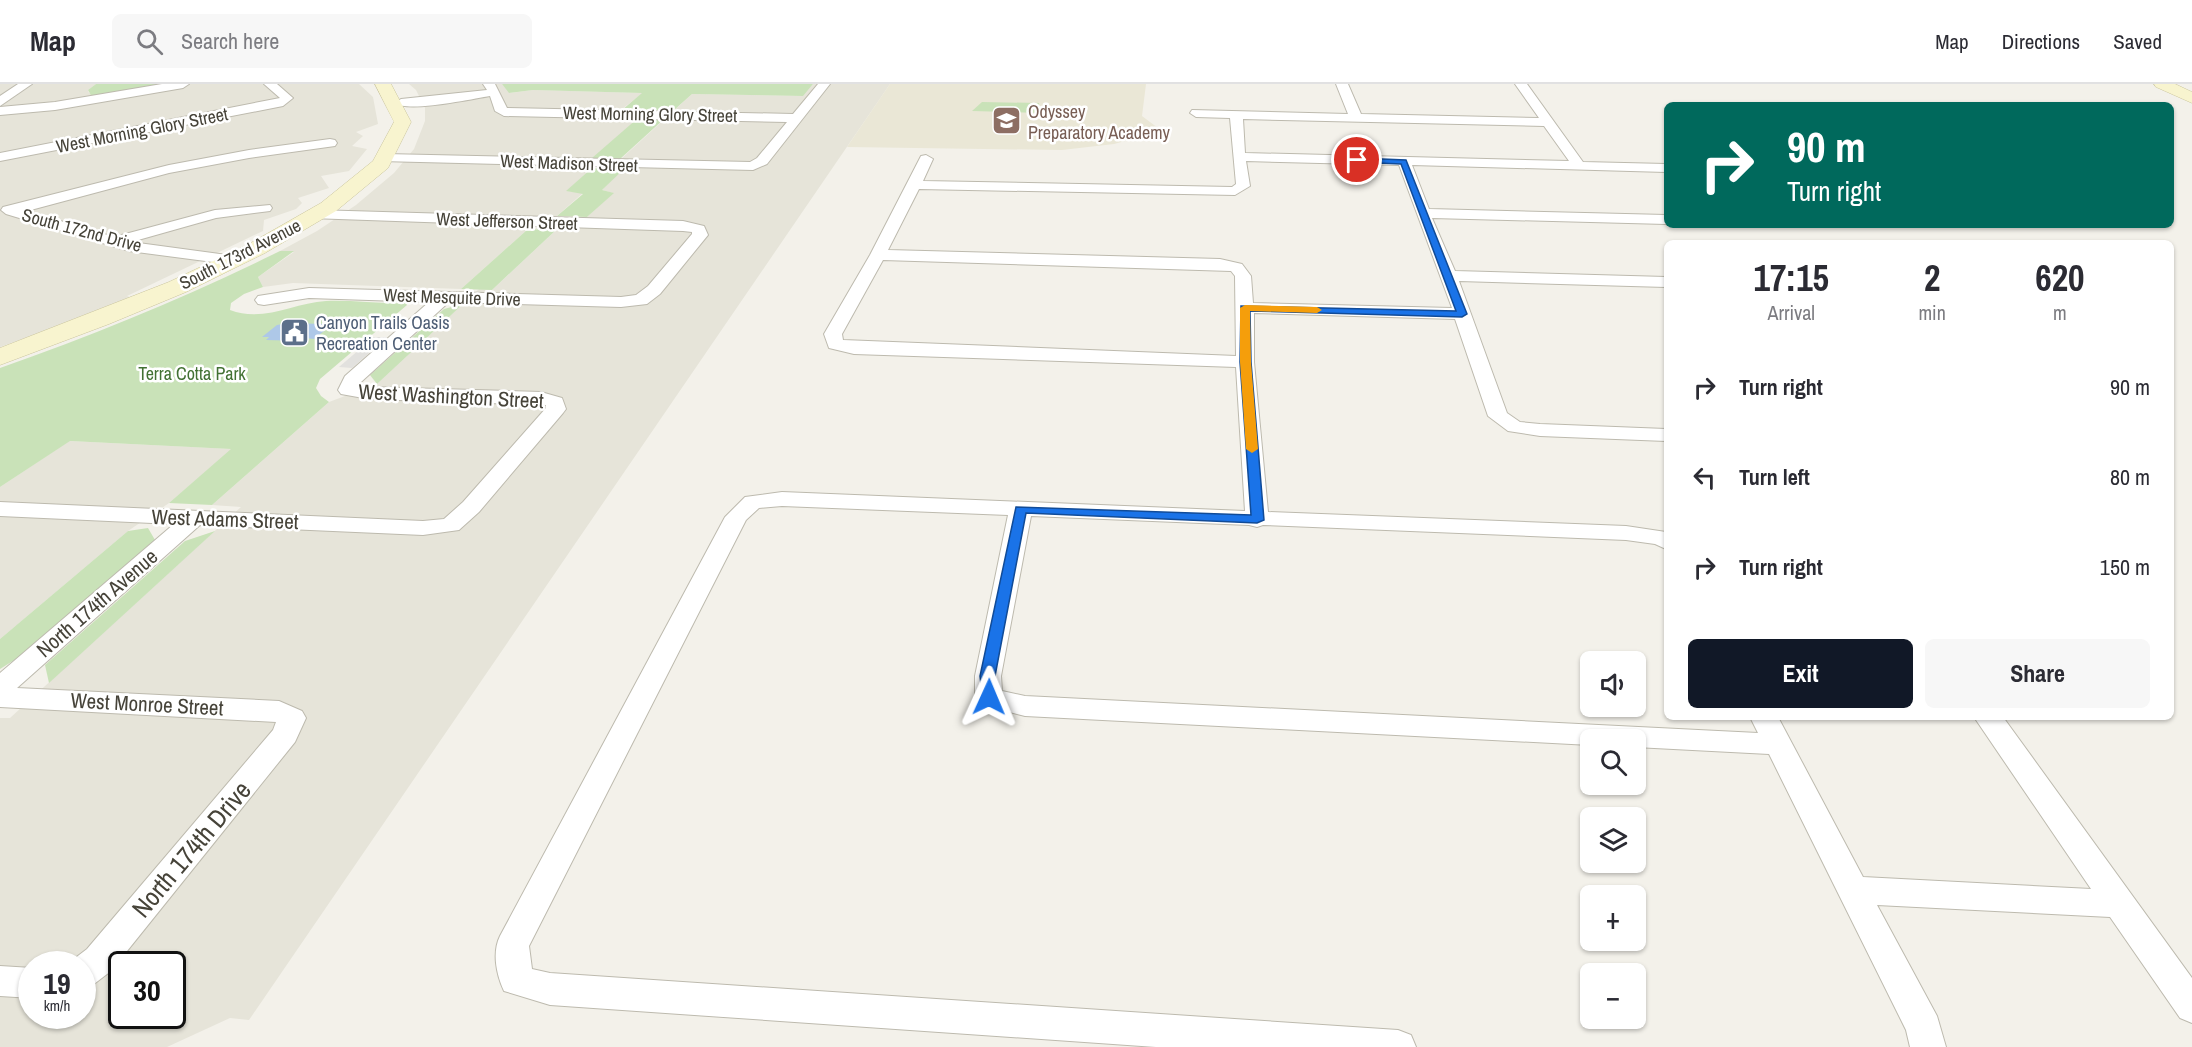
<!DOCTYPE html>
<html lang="en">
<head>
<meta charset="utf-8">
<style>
	:root { --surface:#fff; --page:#f7f7f7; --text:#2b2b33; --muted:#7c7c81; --line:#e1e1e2; --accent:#111827 }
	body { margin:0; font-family:"Archivo Narrow",sans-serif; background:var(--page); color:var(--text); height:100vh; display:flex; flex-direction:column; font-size:22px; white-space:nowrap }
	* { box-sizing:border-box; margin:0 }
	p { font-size:20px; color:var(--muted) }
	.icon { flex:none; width:33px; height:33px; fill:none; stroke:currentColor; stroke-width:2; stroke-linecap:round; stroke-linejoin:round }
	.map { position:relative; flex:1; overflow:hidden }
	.drawer { position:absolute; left:1664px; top:156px; width:510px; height:480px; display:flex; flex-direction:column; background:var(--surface); border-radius:9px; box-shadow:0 2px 4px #0004 }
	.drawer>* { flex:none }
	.hud { position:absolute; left:1664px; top:18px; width:510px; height:126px; border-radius:9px; box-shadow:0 2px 4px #0004; background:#00695c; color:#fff; overflow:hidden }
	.fabs { position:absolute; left:1580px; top:567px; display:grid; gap:12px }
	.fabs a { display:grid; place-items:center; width:66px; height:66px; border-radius:9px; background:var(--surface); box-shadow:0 2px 4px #0004; font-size:30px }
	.speed { position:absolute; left:18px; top:867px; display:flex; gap:12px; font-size:30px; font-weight:700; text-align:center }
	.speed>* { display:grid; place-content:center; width:78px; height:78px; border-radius:50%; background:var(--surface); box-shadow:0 2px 4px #0004; line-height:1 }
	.speed small { font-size:15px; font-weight:400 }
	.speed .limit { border:3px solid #111; border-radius:9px; background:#fff; color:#111 }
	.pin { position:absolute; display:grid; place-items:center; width:51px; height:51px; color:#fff; margin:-26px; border:3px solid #fff; border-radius:50%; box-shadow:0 2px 6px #0007 }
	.me { position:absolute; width:66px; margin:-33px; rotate:1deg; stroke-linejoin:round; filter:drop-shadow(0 0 4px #0008) }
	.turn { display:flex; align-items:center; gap:21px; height:126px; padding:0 24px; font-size:27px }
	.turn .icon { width:78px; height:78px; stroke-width:2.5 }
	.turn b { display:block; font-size:42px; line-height:51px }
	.eta { display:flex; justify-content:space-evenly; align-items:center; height:102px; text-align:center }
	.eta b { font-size:36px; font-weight:700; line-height:42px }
	.primary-button { display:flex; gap:12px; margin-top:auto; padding:12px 24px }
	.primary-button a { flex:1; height:69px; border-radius:9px; background:var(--accent); color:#fff; font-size:24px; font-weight:700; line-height:69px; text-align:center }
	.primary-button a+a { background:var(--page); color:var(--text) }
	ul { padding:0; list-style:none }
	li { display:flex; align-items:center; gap:18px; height:90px; padding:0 24px }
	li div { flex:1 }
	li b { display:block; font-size:22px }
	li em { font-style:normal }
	header { display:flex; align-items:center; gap:36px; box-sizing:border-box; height:84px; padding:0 30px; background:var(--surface); border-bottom:2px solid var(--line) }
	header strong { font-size:28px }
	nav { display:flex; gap:33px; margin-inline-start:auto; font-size:21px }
	.search { width:420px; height:54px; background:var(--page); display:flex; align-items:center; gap:15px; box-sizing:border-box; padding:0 21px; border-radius:9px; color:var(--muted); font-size:22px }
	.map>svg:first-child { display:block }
	.residential { fill:#e6e4d9; fill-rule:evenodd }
	.education { fill:#eae7d6 }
	.green { fill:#c9e2b8 }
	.parking { fill:#e2e1de }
	.water { fill:#aec8e8 }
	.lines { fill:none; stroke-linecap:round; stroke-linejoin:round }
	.street-casing { stroke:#bdbaae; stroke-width:2 }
	.secondary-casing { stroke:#cac59d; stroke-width:1 }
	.street { fill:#fff; fill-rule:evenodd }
	.secondary { fill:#f8f4cf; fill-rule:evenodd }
	.route { fill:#1a73e8; stroke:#114b97; stroke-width:1.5 }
	.slow { fill:#f59e0b }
	.labels { text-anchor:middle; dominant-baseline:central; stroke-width:5; stroke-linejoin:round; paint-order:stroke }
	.far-education-label { font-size:18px; fill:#785e54; stroke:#fff; text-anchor:start }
	.far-street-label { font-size:18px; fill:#464339; stroke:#fff }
	.far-service-label { font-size:18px; fill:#4e5e75; stroke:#fff; text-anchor:start }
	.far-park-label { font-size:18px; fill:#427133; stroke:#fff }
	.street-label { font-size:21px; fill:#464339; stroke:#fff }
	.near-street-label { font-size:26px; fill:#464339; stroke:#fff }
</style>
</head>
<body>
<header>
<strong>Map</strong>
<div class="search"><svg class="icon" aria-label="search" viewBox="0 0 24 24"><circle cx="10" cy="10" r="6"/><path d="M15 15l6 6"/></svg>Search here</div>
<nav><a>Map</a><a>Directions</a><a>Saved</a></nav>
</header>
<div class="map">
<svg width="2192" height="963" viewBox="0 0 2192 963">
	<rect width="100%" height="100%" fill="#f3f1ea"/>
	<g class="residential">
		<path d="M 0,0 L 96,0 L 88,6 L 89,9 L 166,0 L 359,0 L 373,13 L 378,40 L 356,48 L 363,52 L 352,62 L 367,65 L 349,87 L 321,92 L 329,104 L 298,114 L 302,119 L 296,125 L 264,136 L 263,147 L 127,212 L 134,215 L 0,263 Z"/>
		<path d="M 409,0 L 502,0 L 510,9 L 533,6 L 643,9 L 622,25 L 648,26 L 593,74 L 603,74 L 567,107 L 583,109 L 542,145 L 528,145 L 461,205 L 293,199 L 263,203 L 258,193 L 294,168 L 280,167 L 317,147 L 356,121 L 394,89 L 414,65 L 425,37 L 425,24 L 416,6 Z"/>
		<path d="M 813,0 L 890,0 L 249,936 L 230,934 L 167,963 L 0,963 L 0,634 L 10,634 L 241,423 L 212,421 L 329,318 L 377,300 L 479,205 L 492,206 L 570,133 L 587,133 L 613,109 L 602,106 L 623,85 L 610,85 L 692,10 L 802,12 ZM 32,880 L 82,880 L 82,932 L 32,932 ZM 122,880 L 172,880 L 172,932 L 122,932 Z"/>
		<path d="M 69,357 L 232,365 L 169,419 L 128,447 L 0,555 L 0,403 Z"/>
	</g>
	<path class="education" d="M 890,0 L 1146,0 L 1142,32 L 1162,47 L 1114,60 L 1062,66 L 847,63 Z"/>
	<g class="green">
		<path d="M 96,0 L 166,0 L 92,13 L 88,6 Z"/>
		<path d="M 502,0 L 813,0 L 803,12 L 692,10 L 673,27 L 622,26 L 642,9 L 533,6 L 509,9 Z"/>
		<path d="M 982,18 L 1039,19 L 1040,29 L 972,27 Z"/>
		<path d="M 638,34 L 664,35 L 620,75 L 592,74 Z"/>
		<path d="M 592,84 L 624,85 L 602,106 L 614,109 L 587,133 L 557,132 L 583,110 L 566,107 Z"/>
		<path d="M 528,145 L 556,146 L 492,206 L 461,205 Z"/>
		<path d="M 280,167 L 294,167 L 258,193 L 263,203 L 244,210 L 231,219 L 230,226 C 263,239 293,219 326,217 C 353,216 380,220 406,219 L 407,221 L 320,295 L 316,304 L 321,312 L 329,318 L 212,421 L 169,419 L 231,365 L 70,357 L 0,403 L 0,284 C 96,250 189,212 280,167 Z"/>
		<path d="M 463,220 L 377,300 L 370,291 L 444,225 Z"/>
		<path d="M 148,444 L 155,456 L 24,570 L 0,585 L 0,555 L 128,447 Z"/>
		<path d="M 215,447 L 49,599 L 45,581 L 185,457 Z"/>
	</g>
	<path class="parking" d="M 374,253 L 387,253 L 352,284 L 339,283 Z"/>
	<path class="water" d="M 288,239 L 324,240 L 321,243 L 329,243 L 314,255 L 306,254 L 303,257 L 266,256 L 269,253 L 262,253 L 277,241 Z"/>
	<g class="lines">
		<defs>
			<g id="street">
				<path d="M 18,0 L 32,0 L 0,22 L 0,12 Z"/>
				<path d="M 162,0 L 189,0 L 183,4 L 55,26 L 0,31 L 0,23 L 55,18 Z"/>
				<path d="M 264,0 L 277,0 L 293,14 L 283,22 L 0,77 L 0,69 L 280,14 Z"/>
				<path d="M 483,0 L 495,0 L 507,24 L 793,30 L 818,0 L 830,0 L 767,80 L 753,86 L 380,77 L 378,74 L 385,70 L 750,78 L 757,74 L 787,38 L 504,32 L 495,27 L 490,12 C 472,15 407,29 395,19 L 401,15 L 487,6 Z"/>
				<path d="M 1336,0 L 1348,0 L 1361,30 L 1539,34 L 1515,0 L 1527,0 L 1583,78 L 1666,80 L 1666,88 L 1412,81 L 1429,125 L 1666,131 L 1666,140 L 1432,134 L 1455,187 L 1666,193 L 1666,203 L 1459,197 L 1507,329 L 1520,338 L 1540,340 L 1666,345 L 1666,357 L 1540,352 L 1508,347 L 1488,332 L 1455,235 L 1254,229 L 1254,278 L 1268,428 L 1626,442 L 1666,448 L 1666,465 L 1655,460 L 1626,456 L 1263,441 L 1257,443 L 1249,441 L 1031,432 L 1001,592 L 1002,607 L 1025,612 L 1758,649 L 1750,633 L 1778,633 L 1863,793 L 2091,805 L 1974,633 L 2003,633 L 2192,894 L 2192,939 L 2180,934 L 2110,833 L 1877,821 L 1937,932 L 1946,963 L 1910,963 L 1906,946 L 1769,670 L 1635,663 L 1635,656 L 1590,656 L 1590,661 L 1025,632 L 979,620 L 975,613 L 975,592 L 1008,431 L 782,422 L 759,424 L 746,436 L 529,862 L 532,885 L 550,889 L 1398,946 L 1411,951 L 1416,963 L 1156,963 L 550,921 L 504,907 C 496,890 492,868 500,852 L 725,433 L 745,413 L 782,408 L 1245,427 L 1236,283 L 854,270 L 829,264 L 824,250 L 870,171 L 921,72 L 926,71 L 933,75 L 923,97 L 1232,103 L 1236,100 L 1230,34 L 1196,33 L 1190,29 L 1192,26 L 1348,30 ZM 1243,35 L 1544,42 L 1569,77 L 1245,69 ZM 1246,77 L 1399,81 L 1452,224 L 1253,219 L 1251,192 L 1242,180 L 1220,175 L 888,166 L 919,105 L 1235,111 L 1250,102 ZM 883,176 L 1231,187 L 1235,192 L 1236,272 L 843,256 L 842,250 Z"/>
				<path d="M 330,55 L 335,56 L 337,59 L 335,62 L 249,74 L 169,89 L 27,127 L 114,153 L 215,126 L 270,121 L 272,124 L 270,127 L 216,134 L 131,158 L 242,173 L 244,176 L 236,181 L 129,167 L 6,130 L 1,126 L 3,123 L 169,81 L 249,66 Z"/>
				<path d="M 315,126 L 683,137 L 704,142 L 708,151 L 660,210 L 647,220 L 621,223 L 449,218 L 361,298 L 359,302 L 369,303 L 541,308 L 562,314 L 566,325 L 563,329 L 479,428 L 459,446 L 423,451 L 200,441 L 17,604 L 279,617 L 302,627 L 306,634 L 295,658 L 111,887 L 94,900 L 82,904 L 82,880 L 69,880 L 70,878 L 87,865 L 273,646 L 276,638 L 0,623 L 0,589 L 174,440 L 0,432 L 0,418 L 423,437 L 444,435 L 463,418 L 546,324 L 546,321 L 369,315 L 341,310 L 338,306 L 345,292 L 429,218 L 309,214 L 264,221 L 258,220 L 255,216 L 258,212 L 309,204 L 621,213 L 636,211 L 648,202 L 692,150 L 692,148 L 683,147 L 310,134 L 307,131 L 310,128 Z"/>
				<path d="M 0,882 L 32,884 L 32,914 L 0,912 Z"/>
			</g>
			<g id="secondary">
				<path d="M 375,0 L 391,0 L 411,38 L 388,84 L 336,127 L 265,169 L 186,208 L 109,240 L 0,281 L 0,264 L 169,198 L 249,160 L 321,119 L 373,77 L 394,38 Z"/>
				<path d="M 2154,0 L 2175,0 L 2192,8 L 2192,19 L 2156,3 Z"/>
			</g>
		</defs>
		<use href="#street" class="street-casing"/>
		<use href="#secondary" class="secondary-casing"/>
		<use href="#street" class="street"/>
		<use href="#secondary" class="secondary"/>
	</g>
	<path class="route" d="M 1357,74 L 1406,76 L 1467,230 L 1462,233 L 1250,227 L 1251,278 L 1264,436 L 1257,439 L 1026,429 L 995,592 L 997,613 L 994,616 L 983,616 L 980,592 L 1016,423 L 1251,431 L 1240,278 L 1241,222 L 1456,227 L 1401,80 L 1354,78 L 1354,75 Z"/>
	<path class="slow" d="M 1245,221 L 1317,223 L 1322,226 L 1317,229 L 1250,227 L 1251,278 L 1258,365 L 1252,369 L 1246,365 L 1240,278 L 1240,224 Z"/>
	<defs>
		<symbol id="school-square" viewBox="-11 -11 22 22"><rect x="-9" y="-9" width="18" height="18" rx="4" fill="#8d6e63" stroke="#fff"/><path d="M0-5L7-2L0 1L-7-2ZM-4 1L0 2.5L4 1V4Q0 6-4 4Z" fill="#fff"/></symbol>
		<symbol id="civic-square" viewBox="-11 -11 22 22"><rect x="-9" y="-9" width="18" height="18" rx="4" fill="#5c6f8a" stroke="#fff"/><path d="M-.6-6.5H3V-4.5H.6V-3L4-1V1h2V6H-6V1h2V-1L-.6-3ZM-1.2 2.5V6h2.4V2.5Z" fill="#fff"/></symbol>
	</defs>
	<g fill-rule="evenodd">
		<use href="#school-square" x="990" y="20" width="33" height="33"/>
		<use href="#civic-square" x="278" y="232" width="33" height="33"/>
	</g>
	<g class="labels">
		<g class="far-education-label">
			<text x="1028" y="27">Odyssey<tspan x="1028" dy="21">Preparatory Academy</tspan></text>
		</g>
		<g class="far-street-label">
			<text transform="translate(650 30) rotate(1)">West Morning Glory Street</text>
			<text transform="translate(142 46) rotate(-11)">West Morning Glory Street</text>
			<text transform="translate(569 79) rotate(2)">West Madison Street</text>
			<text transform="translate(507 137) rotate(2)">West Jefferson Street</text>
			<text transform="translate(82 146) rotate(15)">South 172nd Drive</text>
			<text transform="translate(240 170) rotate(-27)">South 173rd Avenue</text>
			<text transform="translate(452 213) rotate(2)">West Mesquite Drive</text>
		</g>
		<g class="far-service-label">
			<text x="316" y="238">Canyon Trails Oasis<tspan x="316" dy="21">Recreation Center</tspan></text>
		</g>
		<g class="far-park-label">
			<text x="192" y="289">Terra Cotta Park</text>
		</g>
		<g class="street-label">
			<text transform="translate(451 312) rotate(3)">West Washington Street</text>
			<text transform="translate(225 435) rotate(2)">West Adams Street</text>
			<text transform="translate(97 519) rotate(-41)">North 174th Avenue</text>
			<text transform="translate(147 620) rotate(3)">West Monroe Street</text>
		</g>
		<g class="near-street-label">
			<text transform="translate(191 765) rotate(-50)">North 174th Drive</text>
		</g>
	</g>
</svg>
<div class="fabs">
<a><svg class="icon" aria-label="sound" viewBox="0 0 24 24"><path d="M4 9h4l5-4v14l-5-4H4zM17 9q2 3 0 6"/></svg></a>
<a><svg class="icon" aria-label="search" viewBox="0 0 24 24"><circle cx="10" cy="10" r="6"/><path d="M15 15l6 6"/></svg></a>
<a><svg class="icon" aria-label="layers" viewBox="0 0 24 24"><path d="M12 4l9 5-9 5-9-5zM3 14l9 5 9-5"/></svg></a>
<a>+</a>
<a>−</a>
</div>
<div class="speed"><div>19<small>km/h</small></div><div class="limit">30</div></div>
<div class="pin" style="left:1357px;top:76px;background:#d93025"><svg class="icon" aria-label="arrive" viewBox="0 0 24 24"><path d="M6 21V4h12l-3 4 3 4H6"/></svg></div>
<svg class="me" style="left:989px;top:613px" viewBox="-20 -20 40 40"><path d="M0-17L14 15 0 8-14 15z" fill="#1a73e8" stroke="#fff" stroke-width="4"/></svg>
<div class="hud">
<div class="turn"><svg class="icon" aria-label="right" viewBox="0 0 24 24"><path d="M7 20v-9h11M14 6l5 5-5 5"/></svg><div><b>90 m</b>Turn right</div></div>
</div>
<section class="drawer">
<div class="eta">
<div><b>17:15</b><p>Arrival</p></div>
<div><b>2</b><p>min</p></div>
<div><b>620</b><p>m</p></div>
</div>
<ul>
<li><svg class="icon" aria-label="right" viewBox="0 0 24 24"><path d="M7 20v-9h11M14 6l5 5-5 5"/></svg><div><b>Turn right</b></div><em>90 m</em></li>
<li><svg class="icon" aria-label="left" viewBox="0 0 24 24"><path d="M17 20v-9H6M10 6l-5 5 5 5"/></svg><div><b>Turn left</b></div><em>80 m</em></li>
<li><svg class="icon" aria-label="right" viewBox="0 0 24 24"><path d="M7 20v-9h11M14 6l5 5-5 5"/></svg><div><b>Turn right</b></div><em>150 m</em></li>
</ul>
<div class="primary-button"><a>Exit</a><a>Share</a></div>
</section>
</div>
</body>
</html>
